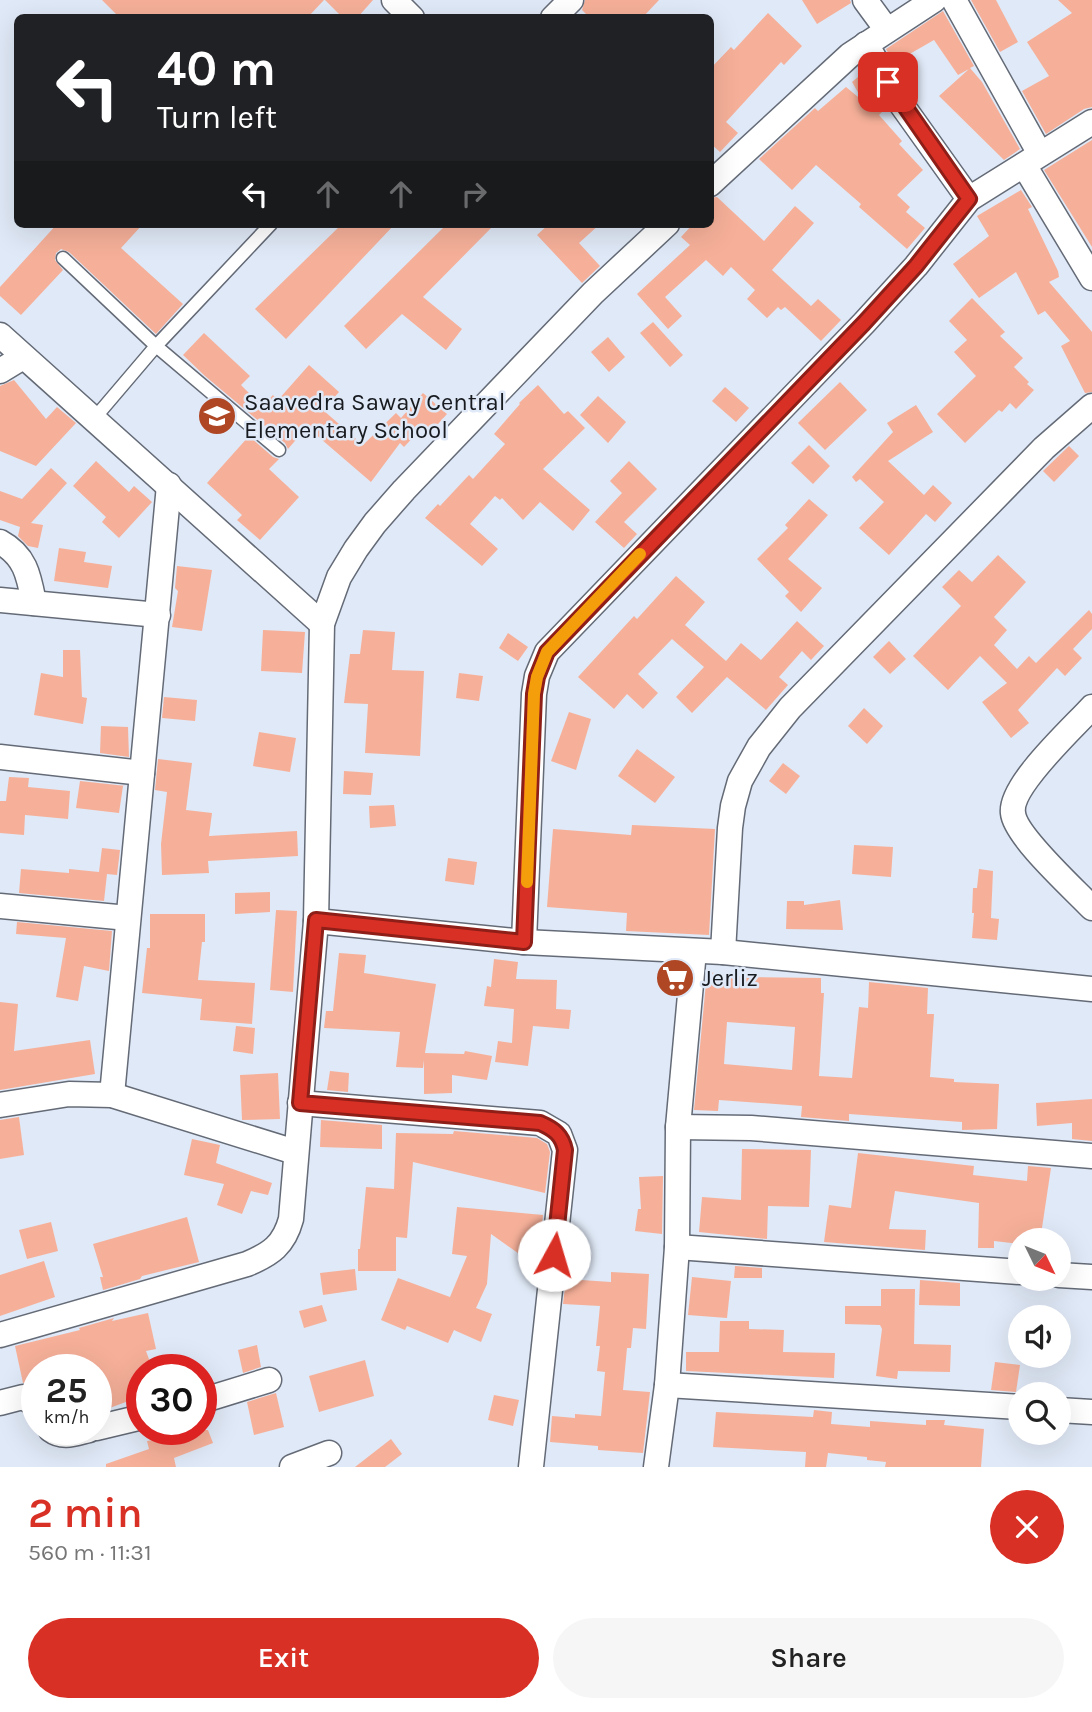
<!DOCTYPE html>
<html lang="en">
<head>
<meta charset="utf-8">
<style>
	:root { --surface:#fff; --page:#f6f6f6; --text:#222; --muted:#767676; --accent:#d93025 }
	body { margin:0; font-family:Karla,sans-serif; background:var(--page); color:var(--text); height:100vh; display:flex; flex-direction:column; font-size:26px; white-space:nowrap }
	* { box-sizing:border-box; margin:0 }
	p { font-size:23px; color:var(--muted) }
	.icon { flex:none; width:38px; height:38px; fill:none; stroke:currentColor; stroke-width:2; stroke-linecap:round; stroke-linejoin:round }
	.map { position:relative; height:1467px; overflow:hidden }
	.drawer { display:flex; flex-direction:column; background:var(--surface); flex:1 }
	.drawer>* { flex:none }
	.hud { position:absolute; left:14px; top:14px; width:700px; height:214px; border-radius:10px; box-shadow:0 7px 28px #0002; background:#202124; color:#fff; overflow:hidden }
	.needle { width:46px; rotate:133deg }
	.buttons { position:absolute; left:1008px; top:1228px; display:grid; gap:14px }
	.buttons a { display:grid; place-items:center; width:63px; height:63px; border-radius:50%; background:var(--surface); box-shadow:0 7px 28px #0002; font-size:35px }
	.speed { position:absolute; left:21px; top:1354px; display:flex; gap:14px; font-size:35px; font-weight:700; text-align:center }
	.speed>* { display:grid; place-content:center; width:91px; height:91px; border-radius:50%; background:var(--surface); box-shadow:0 7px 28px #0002; line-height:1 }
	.speed small { font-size:18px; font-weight:400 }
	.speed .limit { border:10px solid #d22; background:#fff; color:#111 }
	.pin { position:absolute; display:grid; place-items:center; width:60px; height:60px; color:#fff; margin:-30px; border-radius:14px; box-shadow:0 4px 10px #0006 }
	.me { position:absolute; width:77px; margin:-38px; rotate:6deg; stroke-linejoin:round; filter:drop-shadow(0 0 5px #0008) }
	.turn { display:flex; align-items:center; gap:24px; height:147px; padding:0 28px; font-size:32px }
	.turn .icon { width:91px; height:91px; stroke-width:2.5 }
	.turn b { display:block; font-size:49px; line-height:60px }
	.lanes { display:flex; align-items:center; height:66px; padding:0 28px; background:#0003; justify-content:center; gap:35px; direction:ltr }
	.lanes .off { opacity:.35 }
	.round { display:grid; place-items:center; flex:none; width:74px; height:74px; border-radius:37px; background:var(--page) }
	.head { display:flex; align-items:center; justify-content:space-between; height:119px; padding:0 28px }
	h1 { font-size:42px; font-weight:600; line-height:52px; color:var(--accent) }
	.primary-button { display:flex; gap:14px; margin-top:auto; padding:14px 28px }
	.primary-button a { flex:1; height:80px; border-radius:42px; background:var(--accent); color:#fff; font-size:28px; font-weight:600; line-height:80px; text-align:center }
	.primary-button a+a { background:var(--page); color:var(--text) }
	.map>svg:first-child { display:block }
	.building { fill:#f6b099; fill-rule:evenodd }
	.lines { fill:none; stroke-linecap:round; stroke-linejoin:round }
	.lane-casing { stroke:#646b77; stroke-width:15 }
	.street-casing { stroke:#646b77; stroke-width:27 }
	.lane { stroke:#fff; stroke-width:12 }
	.street { stroke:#fff; stroke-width:24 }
	.route-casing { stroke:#8d1f18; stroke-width:18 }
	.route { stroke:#d93025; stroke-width:12 }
	.slow { stroke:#f59e0b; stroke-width:12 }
	.labels { text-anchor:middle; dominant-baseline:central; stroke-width:5; stroke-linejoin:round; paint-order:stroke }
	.poi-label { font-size:24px; fill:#171a1f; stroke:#e0e9f7; text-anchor:start }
</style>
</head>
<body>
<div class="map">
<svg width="1092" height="1467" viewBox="0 0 1092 1467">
	<rect width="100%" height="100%" fill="#e0e9f7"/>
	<g class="building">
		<path d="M 102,0 L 324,0 L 307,18 L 120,18 Z"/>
		<path d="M 325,0 L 373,0 L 357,18 L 343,18 Z"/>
		<path d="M 585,0 L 659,0 L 642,18 L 590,18 L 582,10 Z"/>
		<path d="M 802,0 L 850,0 L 851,3 L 817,24 Z"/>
		<path d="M 971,0 L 996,0 L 1018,42 L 1000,52 Z"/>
		<path d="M 1058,0 L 1092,0 L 1092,107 L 1084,109 L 1046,134 L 1022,91 L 1049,76 L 1027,42 L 1072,13 Z"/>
		<path d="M 943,11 L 974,66 L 970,68 L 982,82 L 1020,149 L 1004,160 L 939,96 L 969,69 L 958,75 L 934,40 L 894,63 L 886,49 Z"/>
		<path d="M 768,13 L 802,46 L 784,65 L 781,62 L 726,122 L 738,133 L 720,152 L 710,143 L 710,69 L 731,47 L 734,50 Z"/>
		<path d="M 864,72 L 886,108 L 879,115 L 902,141 L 899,144 L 923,170 L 897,195 L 910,207 L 906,212 L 925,228 L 907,249 L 859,207 L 861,204 L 816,165 L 792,190 L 759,159 L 815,108 L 818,111 L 846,87 L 863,101 L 852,82 Z"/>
		<path d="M 1092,140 L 1092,247 L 1044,170 Z"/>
		<path d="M 1021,190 L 1032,207 L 1028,209 L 1058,271 L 1059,277 L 1049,282 L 1092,332 L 1092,392 L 1085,393 L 1061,346 L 1070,341 L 1045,311 L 1038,315 L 1016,272 L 979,298 L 953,264 L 989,236 L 977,216 Z"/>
		<path d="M 717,197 L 764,241 L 795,206 L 814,223 L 772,270 L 811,306 L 818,299 L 841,320 L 821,341 L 785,307 L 781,310 L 778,307 L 767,318 L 747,299 L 755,290 L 731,267 L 723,276 L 706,260 L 665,297 L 682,316 L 668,329 L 637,294 L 690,245 L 681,237 L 693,224 L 710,224 L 710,198 Z"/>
		<path d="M 57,224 L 143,224 L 121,248 L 183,304 L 156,334 L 69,252 L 61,249 L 56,253 L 55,260 L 63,270 L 21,315 L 0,296 L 0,287 Z"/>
		<path d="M 342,224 L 395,224 L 286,339 L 255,309 Z"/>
		<path d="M 447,224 L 495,224 L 423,297 L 462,329 L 446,350 L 402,314 L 366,349 L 344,326 Z"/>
		<path d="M 549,224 L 600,224 L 579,243 L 600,266 L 582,283 L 537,235 Z"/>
		<path d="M 972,298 L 1005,332 L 1000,336 L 1023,358 L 1014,367 L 1029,382 L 1027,384 L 1034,390 L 1016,409 L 1010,403 L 1002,412 L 999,410 L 965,443 L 937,414 L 976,376 L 954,352 L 967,340 L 949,321 Z"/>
		<path d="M 653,322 L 683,355 L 670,367 L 640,333 Z"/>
		<path d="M 204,333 L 250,376 L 241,385 L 262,406 L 273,395 L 278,400 L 309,365 L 339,392 L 323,410 L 363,445 L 396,413 L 401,418 L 423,393 L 447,414 L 429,434 L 422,428 L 404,447 L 400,443 L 371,482 L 307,427 L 288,449 L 285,443 L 205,376 L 183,355 Z"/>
		<path d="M 608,337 L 625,357 L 609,372 L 591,352 Z"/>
		<path d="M 14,380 L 46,419 L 57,407 L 76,423 L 36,466 L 0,451 L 0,386 Z"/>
		<path d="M 840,382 L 867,410 L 825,450 L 798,423 Z"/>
		<path d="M 538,385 L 564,414 L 568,411 L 585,428 L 543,469 L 590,510 L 573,531 L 540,502 L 523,520 L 502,498 L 500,500 L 495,496 L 470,524 L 498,549 L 482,566 L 425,518 L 438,504 L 440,506 L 469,475 L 473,479 L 505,444 L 494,434 L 520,404 L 519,403 Z"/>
		<path d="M 725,387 L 749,408 L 736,422 L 712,401 Z"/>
		<path d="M 598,396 L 626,422 L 608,443 L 580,415 Z"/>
		<path d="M 916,405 L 933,432 L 888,461 L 924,495 L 933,485 L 952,503 L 935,522 L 926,514 L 889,555 L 859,528 L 884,502 L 860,479 L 856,482 L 852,477 L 893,432 L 887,423 Z"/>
		<path d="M 249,436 L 273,457 L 279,459 L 269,469 L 299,497 L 260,540 L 237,520 L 242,515 L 207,483 Z"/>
		<path d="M 809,445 L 830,466 L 813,484 L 791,463 Z"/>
		<path d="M 1069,446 L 1079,456 L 1054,482 L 1043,471 Z"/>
		<path d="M 96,461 L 129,492 L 134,486 L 152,502 L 119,538 L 102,522 L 106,517 L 73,486 Z"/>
		<path d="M 629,461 L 657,489 L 624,522 L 637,534 L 624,548 L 595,522 L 622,493 L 610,481 Z"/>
		<path d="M 51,468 L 67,483 L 31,523 L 43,525 L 38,548 L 28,546 L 18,536 L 20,527 L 0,520 L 0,491 L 22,499 Z"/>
		<path d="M 809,499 L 828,515 L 788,559 L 822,588 L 801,612 L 785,596 L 789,592 L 757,559 L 788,528 L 785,525 Z"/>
		<path d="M 59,548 L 86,552 L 84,562 L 112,566 L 108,588 L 54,581 Z"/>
		<path d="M 998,555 L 1026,582 L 994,617 L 1007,630 L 994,645 L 1017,669 L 1029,656 L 1036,663 L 1089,610 L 1092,614 L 1092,629 L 1073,649 L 1082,658 L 1065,676 L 1057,668 L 1018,710 L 1029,723 L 1011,738 L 982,702 L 1007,683 L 980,656 L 948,690 L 913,656 L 961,606 L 942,587 L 959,570 L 972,582 Z"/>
		<path d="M 177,566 L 212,570 L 202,631 L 172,627 L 178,591 L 175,588 Z"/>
		<path d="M 676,576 L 705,602 L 685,625 L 726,661 L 741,643 L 761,660 L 797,621 L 824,646 L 811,660 L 802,651 L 779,677 L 788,685 L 766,710 L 727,677 L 692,713 L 676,697 L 704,667 L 672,639 L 638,674 L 658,693 L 643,709 L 627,694 L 614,709 L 578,677 L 634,616 L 637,619 Z"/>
		<path d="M 263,630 L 305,632 L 302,673 L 261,671 Z"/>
		<path d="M 363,630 L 395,632 L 392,670 L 424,671 L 420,756 L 365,753 L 368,704 L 344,703 L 350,654 L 360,654 Z"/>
		<path d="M 508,633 L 528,647 L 518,661 L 499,648 Z"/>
		<path d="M 889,641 L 906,659 L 890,674 L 873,657 Z"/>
		<path d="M 63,650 L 80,650 L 82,697 L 87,698 L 83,724 L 34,715 L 41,673 L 63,677 Z"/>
		<path d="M 459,673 L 483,676 L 479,701 L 456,698 Z"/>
		<path d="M 164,697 L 197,700 L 195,721 L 162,718 Z"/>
		<path d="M 864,708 L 883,726 L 867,744 L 848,726 Z"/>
		<path d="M 569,712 L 591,719 L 576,770 L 551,761 Z"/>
		<path d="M 101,726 L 128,727 L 129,757 L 100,753 Z"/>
		<path d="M 259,732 L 296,738 L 290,772 L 253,766 Z"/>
		<path d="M 637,749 L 675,777 L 655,803 L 618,776 Z"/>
		<path d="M 158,759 L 192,763 L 186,810 L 212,813 L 209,836 L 297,831 L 298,856 L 208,861 L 209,873 L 162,875 L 161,844 L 167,792 L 155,790 Z"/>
		<path d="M 783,763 L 800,776 L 786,794 L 769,781 Z"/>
		<path d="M 344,771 L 373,773 L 371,795 L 343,794 Z"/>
		<path d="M 9,777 L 29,778 L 28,787 L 70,791 L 68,819 L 25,815 L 24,835 L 0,833 L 0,801 L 6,801 Z"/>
		<path d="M 80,781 L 126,786 L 123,786 L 119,813 L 76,808 Z"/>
		<path d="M 394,805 L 396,826 L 370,828 L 369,806 Z"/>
		<path d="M 632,825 L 715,829 L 709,935 L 626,931 L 627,913 L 547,907 L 553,829 L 631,835 Z"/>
		<path d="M 854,845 L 893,847 L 891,877 L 852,874 Z"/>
		<path d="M 102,848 L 120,850 L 117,875 L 107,874 L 104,901 L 19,893 L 21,869 L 69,873 L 69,869 L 99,872 Z"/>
		<path d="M 448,858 L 477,862 L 474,885 L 445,881 Z"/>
		<path d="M 979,869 L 993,871 L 991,918 L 999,919 L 997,940 L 972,938 L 974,913 L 972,913 L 973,888 L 977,888 Z"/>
		<path d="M 270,892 L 270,912 L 235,914 L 235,893 Z"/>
		<path d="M 840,900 L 843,930 L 786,929 L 787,901 L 804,901 L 804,905 Z"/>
		<path d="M 276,910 L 297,911 L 293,992 L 270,990 Z"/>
		<path d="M 150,914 L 205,914 L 205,942 L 202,942 L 198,980 L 255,983 L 252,1024 L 200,1020 L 202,999 L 142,993 L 147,948 L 150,948 Z"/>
		<path d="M 17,922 L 112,931 L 109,971 L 84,966 L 78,1001 L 56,997 L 66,938 L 16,934 Z"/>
		<path d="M 339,953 L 366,955 L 364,973 L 436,984 L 425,1053 L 464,1054 L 465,1051 L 492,1056 L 487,1080 L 452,1075 L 452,1093 L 424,1094 L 424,1060 L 423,1068 L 396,1067 L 400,1032 L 324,1028 L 326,1011 L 333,1011 Z"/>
		<path d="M 494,959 L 518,962 L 516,979 L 557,980 L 556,1009 L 571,1010 L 569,1029 L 533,1026 L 528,1066 L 495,1062 L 498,1041 L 512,1043 L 514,1009 L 484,1006 L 487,986 L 491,987 Z"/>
		<path d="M 707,972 L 747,977 L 821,978 L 821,993 L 824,993 L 819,1076 L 852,1078 L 859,1007 L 868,1008 L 869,982 L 928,988 L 927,1014 L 934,1014 L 930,1077 L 954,1079 L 954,1082 L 999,1084 L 997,1129 L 962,1130 L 962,1122 L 849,1114 L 849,1121 L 801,1117 L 802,1106 L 719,1100 L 718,1111 L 694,1110 ZM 727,1022 L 795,1027 L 792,1070 L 724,1064 Z"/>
		<path d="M 0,1002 L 18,1004 L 14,1051 L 90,1040 L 95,1074 L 0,1090 Z"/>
		<path d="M 236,1026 L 255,1028 L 253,1054 L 233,1051 Z"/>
		<path d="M 330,1071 L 349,1073 L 348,1092 L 327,1090 Z"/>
		<path d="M 278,1073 L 280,1119 L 242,1120 L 240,1075 Z"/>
		<path d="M 1092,1099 L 1092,1141 L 1072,1139 L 1072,1123 L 1037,1126 L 1036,1103 Z"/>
		<path d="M 19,1117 L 24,1155 L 0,1159 L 0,1120 Z"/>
		<path d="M 321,1120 L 382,1125 L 382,1149 L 320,1147 Z"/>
		<path d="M 454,1131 L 537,1138 L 547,1144 L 550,1152 L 545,1193 L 413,1162 L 407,1238 L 396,1237 L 396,1271 L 358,1271 L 358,1249 L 360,1249 L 366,1187 L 394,1189 L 396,1133 L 453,1134 Z"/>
		<path d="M 192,1139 L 220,1145 L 216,1163 L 272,1183 L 268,1195 L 251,1191 L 242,1214 L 217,1205 L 224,1184 L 184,1175 Z"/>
		<path d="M 742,1149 L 811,1150 L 809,1207 L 768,1206 L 767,1239 L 699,1232 L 702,1197 L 741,1200 Z"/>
		<path d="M 858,1153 L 974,1166 L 973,1175 L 1027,1181 L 1028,1166 L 1051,1168 L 1040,1241 L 1020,1241 L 1020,1244 L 994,1241 L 994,1248 L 978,1248 L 979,1203 L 895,1191 L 889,1229 L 926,1230 L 925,1250 L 824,1242 L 829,1205 L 851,1208 Z"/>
		<path d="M 663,1176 L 662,1234 L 635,1231 L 638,1209 L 641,1209 L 639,1177 Z"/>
		<path d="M 457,1207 L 543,1215 L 540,1247 L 529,1261 L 491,1234 L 487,1284 L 476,1308 L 492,1314 L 481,1342 L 454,1330 L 448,1343 L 407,1326 L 405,1330 L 381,1320 L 398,1278 L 450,1297 L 467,1256 L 452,1254 Z"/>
		<path d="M 187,1217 L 199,1262 L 142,1276 L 140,1279 L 103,1290 L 100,1277 L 103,1277 L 93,1244 Z"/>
		<path d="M 51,1222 L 58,1251 L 27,1259 L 19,1230 Z"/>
		<path d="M 44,1261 L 55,1297 L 0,1316 L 0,1275 Z"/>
		<path d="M 735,1266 L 762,1268 L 762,1278 L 734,1278 Z"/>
		<path d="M 355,1269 L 357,1290 L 323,1295 L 320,1273 Z"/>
		<path d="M 611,1272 L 649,1274 L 646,1329 L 633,1328 L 631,1348 L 627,1348 L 623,1390 L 650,1392 L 643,1453 L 598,1450 L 598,1446 L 550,1442 L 552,1416 L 575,1418 L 575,1414 L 601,1416 L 605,1372 L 597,1371 L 600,1346 L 596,1346 L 600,1306 L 563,1304 L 566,1279 L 611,1282 Z"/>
		<path d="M 692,1277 L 731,1281 L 727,1318 L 688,1315 Z"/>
		<path d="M 920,1280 L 960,1283 L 960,1306 L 919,1305 Z"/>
		<path d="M 881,1289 L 915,1289 L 914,1344 L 951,1345 L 950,1372 L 898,1371 L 897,1379 L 876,1376 L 882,1329 L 880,1325 L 845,1324 L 845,1306 L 881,1306 Z"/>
		<path d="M 322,1305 L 327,1321 L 304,1328 L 299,1311 Z"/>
		<path d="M 148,1313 L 156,1349 L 146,1351 L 153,1370 L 142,1370 L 142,1396 L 107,1409 L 96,1379 L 96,1370 L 37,1370 L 37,1388 L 23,1383 L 15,1346 L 80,1330 L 79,1328 L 114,1318 L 112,1321 Z"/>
		<path d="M 720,1321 L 749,1321 L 749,1329 L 784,1330 L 783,1352 L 835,1353 L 834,1378 L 686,1371 L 686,1352 L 719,1352 Z"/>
		<path d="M 257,1345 L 261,1367 L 243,1373 L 238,1350 Z"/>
		<path d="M 365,1360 L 374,1396 L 319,1412 L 309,1376 Z"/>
		<path d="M 995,1362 L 1020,1365 L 1016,1392 L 991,1390 Z"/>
		<path d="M 276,1393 L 284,1427 L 254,1435 L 247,1402 Z"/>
		<path d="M 494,1395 L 519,1400 L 513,1426 L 488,1420 Z"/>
		<path d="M 814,1410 L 832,1412 L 831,1424 L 870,1427 L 870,1421 L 926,1425 L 926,1420 L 945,1420 L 944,1425 L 984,1429 L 981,1467 L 885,1467 L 886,1462 L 867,1460 L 867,1457 L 828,1453 L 826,1467 L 805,1467 L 806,1452 L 713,1447 L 716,1412 L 813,1417 Z"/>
		<path d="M 150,1430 L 208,1430 L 213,1443 L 174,1458 L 176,1467 L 106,1467 L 106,1464 L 149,1449 L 147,1441 L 153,1440 Z"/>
		<path d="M 391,1439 L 402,1454 L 385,1467 L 355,1467 Z"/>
	</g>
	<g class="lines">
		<defs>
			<g id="lane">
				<path d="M 63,258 L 156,346 L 279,450"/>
				<path d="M 93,420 L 156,346 L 271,224"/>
			</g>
			<g id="street">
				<path d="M 394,0 L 412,18"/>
				<path d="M 865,0 L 887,30"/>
				<path d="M 954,0 L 1040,154"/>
				<path d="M 553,18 L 571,0"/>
				<path d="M 866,44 L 899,101 L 969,199"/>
				<path d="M 1024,165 L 1092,278"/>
				<path d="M 710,184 L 850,55 L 934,0"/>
				<path d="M 0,335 L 322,624"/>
				<path d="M 0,371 L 23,357"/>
				<path d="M 0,542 C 26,556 29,577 34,603"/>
				<path d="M 0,600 L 158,615"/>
				<path d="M 1092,707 C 1073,728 1009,786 1013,813 C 1015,836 1074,889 1092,908"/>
				<path d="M 0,757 L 142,773"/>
				<path d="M 0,906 L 128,918"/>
				<path d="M 316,921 L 524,942 L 723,952 L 1092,989"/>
				<path d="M 524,942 L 534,694 L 537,676 L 547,652 L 864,323 L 916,266 L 969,199 L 1092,122"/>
				<path d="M 723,952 L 730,828 L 733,806 L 740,781 L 759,747 L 790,708 L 1044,448 L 1092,406"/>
				<path d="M 112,1095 L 169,485"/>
				<path d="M 300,1103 L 540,1123 L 559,1134 L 565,1150 L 531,1467"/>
				<path d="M 0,1105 L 69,1094 L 112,1095 L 295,1152"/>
				<path d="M 678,1127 L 751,1128 L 1092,1156"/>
				<path d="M 677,1247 L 1020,1272"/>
				<path d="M 1059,1275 L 1092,1277"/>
				<path d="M 0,1335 L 247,1264 C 271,1254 284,1245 291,1219 L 316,921 L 322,624 L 339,577 L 356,549 L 375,523 L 404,490 L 593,293 L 667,224"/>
				<path d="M 667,1385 L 1020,1407"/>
				<path d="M 201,1401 L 269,1380"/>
				<path d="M 0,1403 L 23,1397 L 37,1405"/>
				<path d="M 1059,1410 L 1092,1412"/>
				<path d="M 96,1428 L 142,1417"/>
				<path d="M 51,1430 C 63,1439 76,1433 89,1430"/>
				<path d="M 292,1467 L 329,1453"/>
				<path d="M 656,1467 L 667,1385 L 677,1247 L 678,1127 L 694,951"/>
			</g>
		</defs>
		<use href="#lane" class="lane-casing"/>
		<use href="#street" class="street-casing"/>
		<use href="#lane" class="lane"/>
		<use href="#street" class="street"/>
	</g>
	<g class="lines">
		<defs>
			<path id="route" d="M 554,1255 L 565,1150 C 562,1135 554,1129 540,1123 L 300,1103 L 316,920 L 524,942 L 534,694 L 537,677 L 547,652 L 864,323 L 916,266 L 969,199 L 888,82"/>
		</defs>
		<use href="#route" class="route-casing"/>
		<use href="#route" class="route"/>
		<path class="slow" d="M 527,882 L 534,694 L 537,677 L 547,652 L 640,554"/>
	</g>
	<defs>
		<symbol id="school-disc" viewBox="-11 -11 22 22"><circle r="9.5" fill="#af4724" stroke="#e0e9f7"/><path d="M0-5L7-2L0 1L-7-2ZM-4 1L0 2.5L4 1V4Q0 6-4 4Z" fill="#fff"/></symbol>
		<symbol id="supermarket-disc" viewBox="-11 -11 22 22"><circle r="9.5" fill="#af4724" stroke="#e0e9f7"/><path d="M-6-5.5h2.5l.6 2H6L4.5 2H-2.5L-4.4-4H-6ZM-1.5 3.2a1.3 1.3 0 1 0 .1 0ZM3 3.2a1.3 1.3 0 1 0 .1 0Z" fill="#fff"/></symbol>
	</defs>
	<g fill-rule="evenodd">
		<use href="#school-disc" x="195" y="394" width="44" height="44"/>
		<use href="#supermarket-disc" x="653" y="956" width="44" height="44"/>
	</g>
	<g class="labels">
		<g class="poi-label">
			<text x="244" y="402">Saavedra Saway Central<tspan x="244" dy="28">Elementary School</tspan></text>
			<text x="702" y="978">Jerliz</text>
		</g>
	</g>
</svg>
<div class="buttons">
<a><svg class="needle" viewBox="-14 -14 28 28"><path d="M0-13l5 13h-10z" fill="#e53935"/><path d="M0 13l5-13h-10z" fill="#767676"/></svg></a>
<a><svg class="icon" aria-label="sound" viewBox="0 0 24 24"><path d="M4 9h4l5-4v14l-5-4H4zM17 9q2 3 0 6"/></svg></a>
<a><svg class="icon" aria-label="search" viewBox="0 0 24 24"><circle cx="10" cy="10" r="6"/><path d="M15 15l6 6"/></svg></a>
</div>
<div class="speed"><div>25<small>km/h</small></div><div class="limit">30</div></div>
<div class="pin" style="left:888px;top:82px;background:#d93025"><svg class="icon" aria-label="arrive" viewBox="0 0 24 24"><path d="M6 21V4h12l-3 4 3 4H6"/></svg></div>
<svg class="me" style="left:554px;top:1255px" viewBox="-20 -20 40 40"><circle r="19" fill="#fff"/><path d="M0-13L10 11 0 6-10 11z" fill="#d93025"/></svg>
<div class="hud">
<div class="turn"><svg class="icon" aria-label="left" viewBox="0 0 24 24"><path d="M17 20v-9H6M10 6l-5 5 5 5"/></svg><div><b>40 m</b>Turn left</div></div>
<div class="lanes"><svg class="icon" aria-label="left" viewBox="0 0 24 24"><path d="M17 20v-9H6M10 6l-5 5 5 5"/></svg><svg class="icon off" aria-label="ahead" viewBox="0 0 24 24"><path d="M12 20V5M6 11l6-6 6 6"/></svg><svg class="icon off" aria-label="ahead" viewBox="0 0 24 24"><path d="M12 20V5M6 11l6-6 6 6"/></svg><svg class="icon off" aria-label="right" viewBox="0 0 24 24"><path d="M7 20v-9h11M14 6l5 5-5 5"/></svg></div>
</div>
</div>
<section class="drawer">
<div class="head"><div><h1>2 min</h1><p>560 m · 11:31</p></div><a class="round" style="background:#d93025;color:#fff"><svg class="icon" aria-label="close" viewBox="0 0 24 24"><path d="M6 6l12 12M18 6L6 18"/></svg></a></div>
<div class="primary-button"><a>Exit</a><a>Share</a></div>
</section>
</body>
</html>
